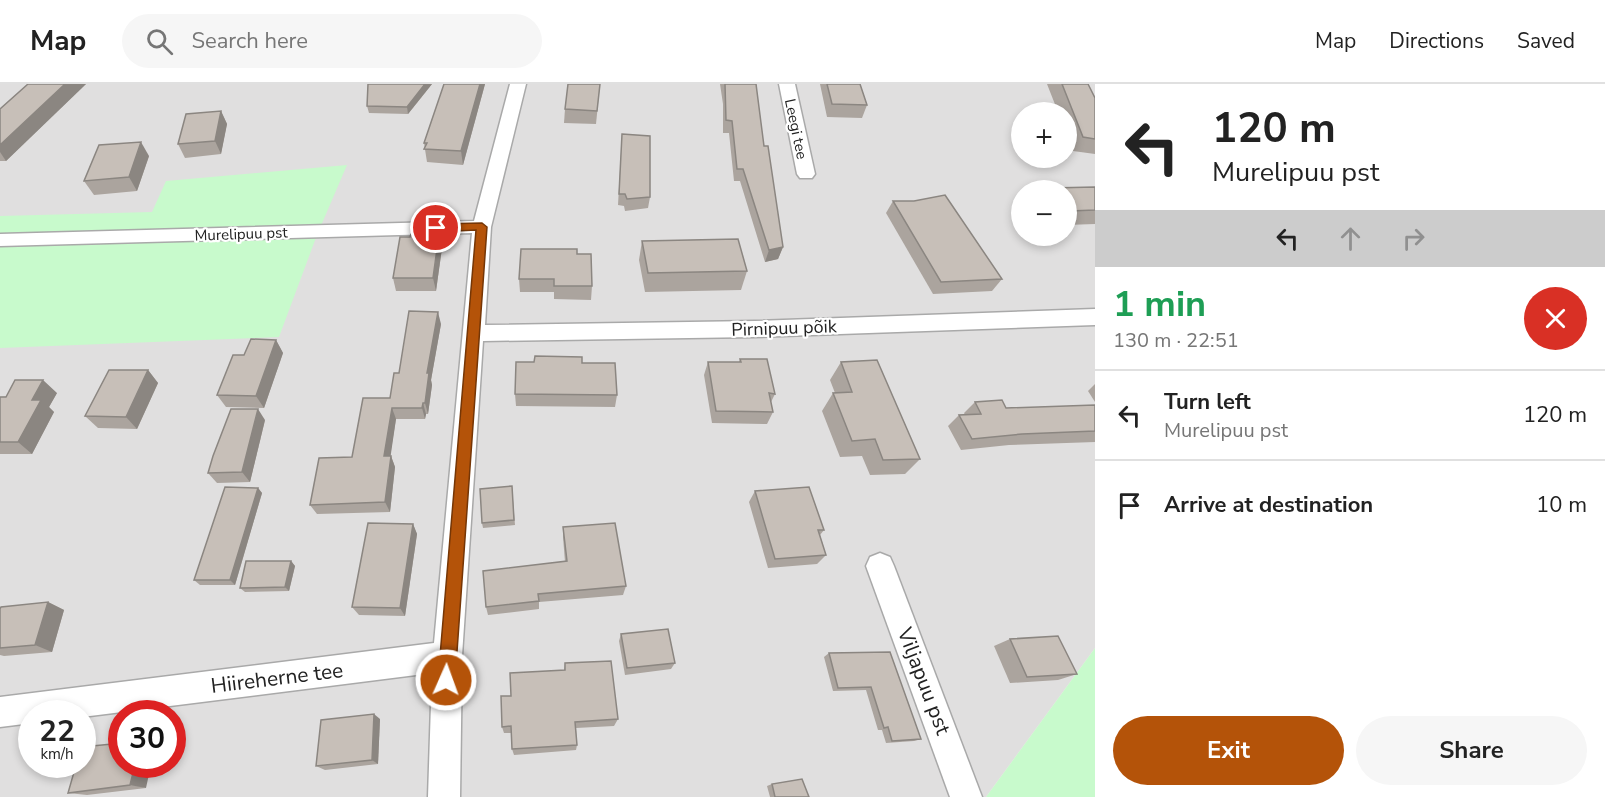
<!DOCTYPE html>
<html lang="en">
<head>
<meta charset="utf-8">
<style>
	:root { --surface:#fff; --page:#f6f6f6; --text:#222; --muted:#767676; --line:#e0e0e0; --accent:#b45309 }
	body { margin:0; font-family:"Nunito Sans",sans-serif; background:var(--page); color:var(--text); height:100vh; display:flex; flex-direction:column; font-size:22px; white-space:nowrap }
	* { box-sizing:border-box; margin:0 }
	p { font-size:20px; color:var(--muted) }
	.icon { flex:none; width:33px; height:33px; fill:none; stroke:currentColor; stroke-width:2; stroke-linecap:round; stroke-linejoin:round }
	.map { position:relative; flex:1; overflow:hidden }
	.sheet { display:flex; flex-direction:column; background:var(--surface); width:510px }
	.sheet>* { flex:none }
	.top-card { background:#fff; color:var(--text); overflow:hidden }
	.controls { position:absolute; left:1011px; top:18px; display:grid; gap:12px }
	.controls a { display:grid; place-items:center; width:66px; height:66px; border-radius:50%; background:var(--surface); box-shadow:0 3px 9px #0003; font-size:30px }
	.speed { position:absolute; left:18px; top:616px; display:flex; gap:12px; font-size:30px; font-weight:700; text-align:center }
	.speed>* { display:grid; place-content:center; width:78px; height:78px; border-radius:50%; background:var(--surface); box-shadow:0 3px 9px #0003; line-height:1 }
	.speed small { font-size:15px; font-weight:400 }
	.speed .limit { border:9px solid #d22; background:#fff; color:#111 }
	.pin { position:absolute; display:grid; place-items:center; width:51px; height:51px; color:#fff; margin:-26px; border:3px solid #fff; border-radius:50%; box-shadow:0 2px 6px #0007 }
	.me { position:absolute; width:66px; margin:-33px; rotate:2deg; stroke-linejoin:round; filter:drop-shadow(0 0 4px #0008) }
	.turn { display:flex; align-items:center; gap:21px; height:126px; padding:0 18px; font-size:27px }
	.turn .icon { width:78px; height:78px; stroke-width:2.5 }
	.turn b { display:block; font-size:42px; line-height:51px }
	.lanes { display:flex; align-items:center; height:57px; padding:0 18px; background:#0003; justify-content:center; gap:30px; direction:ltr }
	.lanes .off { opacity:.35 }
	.round { display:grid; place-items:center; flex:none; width:63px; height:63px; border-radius:32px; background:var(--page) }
	.headline { display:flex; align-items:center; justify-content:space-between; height:102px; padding:0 18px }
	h1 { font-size:36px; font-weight:700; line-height:45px; color:#1e9e55 }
	.action { display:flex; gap:12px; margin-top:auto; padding:12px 18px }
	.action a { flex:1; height:69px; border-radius:36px; background:var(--accent); color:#fff; font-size:24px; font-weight:700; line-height:69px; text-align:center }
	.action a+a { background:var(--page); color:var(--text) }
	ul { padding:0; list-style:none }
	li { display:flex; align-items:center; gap:18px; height:90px; padding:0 18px; border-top:2px solid var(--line) }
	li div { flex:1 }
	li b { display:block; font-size:22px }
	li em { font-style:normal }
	header { display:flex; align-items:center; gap:36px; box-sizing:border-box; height:84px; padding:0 30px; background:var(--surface); border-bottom:2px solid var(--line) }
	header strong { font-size:28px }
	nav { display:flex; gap:33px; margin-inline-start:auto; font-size:21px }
	.search { width:420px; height:54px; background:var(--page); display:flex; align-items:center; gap:15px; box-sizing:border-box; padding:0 21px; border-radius:33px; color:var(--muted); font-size:22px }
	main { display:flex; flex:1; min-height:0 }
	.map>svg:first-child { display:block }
	.residential { fill:#e0dfdf; fill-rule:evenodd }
	.park { fill:#c8facc }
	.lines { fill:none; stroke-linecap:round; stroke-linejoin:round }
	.street-casing { stroke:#a9a9a9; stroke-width:3 }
	.street { fill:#fff; fill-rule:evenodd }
	.wall { fill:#aba49e }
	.shaded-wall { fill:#8b8681 }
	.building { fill:#c7bfb8; stroke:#8b8681; stroke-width:1.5 }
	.route { fill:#b45309; stroke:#753606; stroke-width:1.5 }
	.labels { text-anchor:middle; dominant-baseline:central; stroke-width:4.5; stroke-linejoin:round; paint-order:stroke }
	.far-street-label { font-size:15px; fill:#222; stroke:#fff }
	.street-label { font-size:18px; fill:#222; stroke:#fff }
	.near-street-label { font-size:21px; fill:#222; stroke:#fff }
</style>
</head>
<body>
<header>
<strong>Map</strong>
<div class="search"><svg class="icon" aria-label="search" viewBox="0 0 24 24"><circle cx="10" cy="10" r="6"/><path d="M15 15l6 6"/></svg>Search here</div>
<nav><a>Map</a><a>Directions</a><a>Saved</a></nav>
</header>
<main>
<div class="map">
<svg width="1095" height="713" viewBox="0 0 1095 713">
	<rect width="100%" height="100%" fill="#f2efe9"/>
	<path class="residential" d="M 0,0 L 1095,0 L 1095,564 L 986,713 L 0,713 ZM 1022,28 L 1066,28 L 1066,74 L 1022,74 ZM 1022,106 L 1066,106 L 1066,152 L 1022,152 ZM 32,630 L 82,630 L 82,681 L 32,681 ZM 122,630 L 172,630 L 172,681 L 122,681 Z"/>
	<g class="park">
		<path d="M 347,81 L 317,151 L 279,253 L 0,264 L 0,132 L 152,128 L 166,97 Z"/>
		<path d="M 1095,564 L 1095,713 L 986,713 Z"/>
	</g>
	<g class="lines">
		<defs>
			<g id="street">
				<path d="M 510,0 L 526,0 L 491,143 L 485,241 L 755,237 L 1095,225 L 1095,241 L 755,253 L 483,257 L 462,572 L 460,713 L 428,713 L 432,589 L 82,633 L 82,630 L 32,630 L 32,639 L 0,643 L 0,613 L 434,559 L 472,149 L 0,162 L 0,150 L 474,137 Z"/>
				<path d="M 779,0 L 795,0 L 815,90 L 812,94 L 800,94 L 797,90 Z"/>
				<path d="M 880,469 L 890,473 L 894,482 L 982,713 L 950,713 L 866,482 L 870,473 Z"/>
			</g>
		</defs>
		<use href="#street" class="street-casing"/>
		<use href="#street" class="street"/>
	</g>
	<g class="wall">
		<path d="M 28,0 L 86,0 L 6,77 L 0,77 L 0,25 Z"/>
		<path d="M 368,0 L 432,0 L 408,30 L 369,29 L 367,22 Z"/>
		<path d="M 444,0 L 485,0 L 463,81 L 427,78 L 424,59 Z"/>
		<path d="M 600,0 L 596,40 L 564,39 L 565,25 Z"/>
		<path d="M 720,0 L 756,0 L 764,62 L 783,163 L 778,175 L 765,178 L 740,97 L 734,97 L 729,49 L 723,49 L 723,20 Z"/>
		<path d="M 820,0 L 860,0 L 867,21 L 862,34 L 827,33 Z"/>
		<path d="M 1047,0 L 1088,0 L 1095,14 L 1095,70 L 1073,67 L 1066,50 L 1066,28 L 1058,28 Z"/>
		<path d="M 221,27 L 227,40 L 221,70 L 185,74 L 178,60 Z"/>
		<path d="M 622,50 L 650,113 L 648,124 L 625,127 L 624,122 L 618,121 Z"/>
		<path d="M 149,72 L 137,107 L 94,111 L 84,97 Z"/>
		<path d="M 1095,103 L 1095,140 L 1066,141 L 1066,106 L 1050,106 L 1052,104 Z"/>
		<path d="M 893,117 L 1002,195 L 992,207 L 933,210 L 886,129 Z"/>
		<path d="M 439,150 L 442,164 L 436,207 L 396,207 L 393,194 L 410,153 Z"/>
		<path d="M 642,157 L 747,187 L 741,206 L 645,208 L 639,176 Z"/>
		<path d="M 577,170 L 592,202 L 591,216 L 554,215 L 554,208 L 520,208 L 519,195 Z"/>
		<path d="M 441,240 L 431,296 L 432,301 L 428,330 L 426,330 L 425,335 L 396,335 L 390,372 L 391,372 L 395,383 L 390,428 L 317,430 L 310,421 L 352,373 L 390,314 L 399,289 Z"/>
		<path d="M 276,256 L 283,269 L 264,324 L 226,323 L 217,311 L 244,271 Z"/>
		<path d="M 740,275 L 775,310 L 771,318 L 773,328 L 767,340 L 712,339 L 704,291 L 708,278 L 739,278 Z"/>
		<path d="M 841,278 L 920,375 L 905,390 L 870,391 L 862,372 L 840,373 L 822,327 L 833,309 L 835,309 L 830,296 Z"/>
		<path d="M 582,279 L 617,311 L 615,323 L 516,322 L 515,310 Z"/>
		<path d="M 148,286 L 158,299 L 137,345 L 98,344 L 85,332 Z"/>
		<path d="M 1095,300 L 1095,318 L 1088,307 Z"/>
		<path d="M 57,309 L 49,323 L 54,328 L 32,370 L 0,370 L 0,313 Z"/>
		<path d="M 975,318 L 1006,324 L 1095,321 L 1095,358 L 1009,361 L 961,366 L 948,342 L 959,331 L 965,331 L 964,329 Z"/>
		<path d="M 265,336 L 250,398 L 217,399 L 208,389 Z"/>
		<path d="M 512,402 L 515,441 L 483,444 L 482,439 Z"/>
		<path d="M 258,404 L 262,409 L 235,501 L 200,501 L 194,496 Z"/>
		<path d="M 755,407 L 824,446 L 820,451 L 826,471 L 817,480 L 768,484 L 749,418 Z"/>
		<path d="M 413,440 L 417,450 L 405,532 L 359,531 L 352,523 Z"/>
		<path d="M 563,443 L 626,502 L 623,511 L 539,518 L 539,525 L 488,531 L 486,523 L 565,478 L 563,453 Z"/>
		<path d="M 291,477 L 295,482 L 289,507 L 245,508 L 240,504 Z"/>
		<path d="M 48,518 L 64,526 L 52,568 L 4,572 L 0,571 L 0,525 Z"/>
		<path d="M 621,550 L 675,579 L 671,585 L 625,591 L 619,557 Z"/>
		<path d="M 1010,555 L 1077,590 L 1058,596 L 1010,599 L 994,562 Z"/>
		<path d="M 890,568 L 921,655 L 914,657 L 886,659 L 882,646 L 878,646 L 866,606 L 833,607 L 824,573 L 829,569 Z"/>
		<path d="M 565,579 L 618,635 L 614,642 L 576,644 L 577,661 L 576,666 L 514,671 L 512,665 L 511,649 L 504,649 L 502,643 L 511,612 L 564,586 Z"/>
		<path d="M 380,635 L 378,680 L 325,686 L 316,682 Z"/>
		<path d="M 76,681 L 146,704 L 87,711 L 68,709 Z"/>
		<path d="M 772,700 L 809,713 L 770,713 L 767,702 Z"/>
	</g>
	<g class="shaded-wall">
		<path d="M 65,0 L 86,0 L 6,77 L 0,68 L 0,61 Z"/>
		<path d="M 425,0 L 432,0 L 408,30 L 407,23 Z"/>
		<path d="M 480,0 L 485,0 L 463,81 L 461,67 Z"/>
		<path d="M 221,27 L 227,40 L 221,70 L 215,57 Z"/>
		<path d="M 141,58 L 149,72 L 137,107 L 129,93 Z"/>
		<path d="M 439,150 L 442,164 L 436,207 L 433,194 Z"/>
		<path d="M 783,163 L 778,175 L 765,178 L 769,166 Z"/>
		<path d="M 438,228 L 441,240 L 431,296 L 432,301 L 428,330 L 425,319 L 427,289 Z"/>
		<path d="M 276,256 L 283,269 L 264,324 L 256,312 Z"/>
		<path d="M 148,286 L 158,299 L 137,345 L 126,333 Z"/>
		<path d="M 43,296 L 57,309 L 49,323 L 54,328 L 32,370 L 18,358 L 32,316 Z"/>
		<path d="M 423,319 L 426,330 L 425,335 L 422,324 Z"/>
		<path d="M 392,324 L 396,335 L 389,383 L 384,372 Z"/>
		<path d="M 258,325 L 265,336 L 250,398 L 242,388 Z"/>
		<path d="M 391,372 L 395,383 L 390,428 L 385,418 Z"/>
		<path d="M 258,404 L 262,409 L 235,501 L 230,496 Z"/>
		<path d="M 413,440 L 417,450 L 405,532 L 400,524 Z"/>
		<path d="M 291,477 L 295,482 L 289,507 L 285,503 Z"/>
		<path d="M 48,518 L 64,526 L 52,568 L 35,561 Z"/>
		<path d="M 374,630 L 380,635 L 378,680 L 372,676 Z"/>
		<path d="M 135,681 L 151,681 L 146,704 L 130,701 Z"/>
	</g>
	<g class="building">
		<path d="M 28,0 L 65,0 L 0,61 L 0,25 Z"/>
		<path d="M 368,0 L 425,0 L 407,23 L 367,22 Z"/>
		<path d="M 444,0 L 480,0 L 461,67 L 424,65 L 427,59 L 424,59 Z"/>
		<path d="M 568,0 L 600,0 L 597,27 L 565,25 Z"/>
		<path d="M 725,0 L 756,0 L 764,62 L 768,62 L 783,163 L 769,166 L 743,85 L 737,85 L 732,37 L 726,36 Z"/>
		<path d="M 827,0 L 860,0 L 867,21 L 832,20 Z"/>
		<path d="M 1062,0 L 1088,0 L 1095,14 L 1095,55 L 1083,53 Z"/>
		<path d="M 221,27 L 215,57 L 178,60 L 186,30 Z"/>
		<path d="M 622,50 L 650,52 L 650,113 L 627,115 L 625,110 L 619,110 Z"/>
		<path d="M 141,58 L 129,93 L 84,97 L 99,61 Z"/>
		<path d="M 1095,103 L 1095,126 L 1070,127 L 1066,123 L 1066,106 L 1054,106 L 1052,104 Z"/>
		<path d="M 945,111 L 1002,195 L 941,198 L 893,117 L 914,117 Z"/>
		<path d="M 411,150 L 439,150 L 433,194 L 393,194 L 400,153 L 410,153 Z"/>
		<path d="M 738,155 L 747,187 L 648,189 L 642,157 Z"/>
		<path d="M 521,165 L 577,165 L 577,170 L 591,170 L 592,202 L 554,202 L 554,195 L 519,195 Z"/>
		<path d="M 409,227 L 438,228 L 427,289 L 429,289 L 425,319 L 423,319 L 422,324 L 392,324 L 384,372 L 391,372 L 385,418 L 310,421 L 319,374 L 352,373 L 363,314 L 390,314 L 394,289 L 399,289 Z"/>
		<path d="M 251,255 L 276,256 L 256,312 L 217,311 L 233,271 L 244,271 Z"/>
		<path d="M 535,272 L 582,273 L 582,279 L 615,279 L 617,311 L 515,310 L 516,278 L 534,278 Z"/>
		<path d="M 740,275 L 767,275 L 775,310 L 769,309 L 773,328 L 716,327 L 708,278 L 741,278 Z"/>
		<path d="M 877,276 L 920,375 L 883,376 L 875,355 L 852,357 L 833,309 L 852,308 L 841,278 Z"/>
		<path d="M 109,286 L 148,286 L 126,333 L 85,332 Z"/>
		<path d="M 15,296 L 43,296 L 32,316 L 41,316 L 18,358 L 0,358 L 0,313 L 6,313 Z"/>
		<path d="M 1002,316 L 1006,324 L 1095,321 L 1095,347 L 1022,350 L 972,355 L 959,331 L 981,330 L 975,318 Z"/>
		<path d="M 231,325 L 258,325 L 242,388 L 208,389 L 213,372 Z"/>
		<path d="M 512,402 L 514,436 L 482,439 L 480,405 Z"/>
		<path d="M 225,403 L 258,404 L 230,496 L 194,496 Z"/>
		<path d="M 809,403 L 824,446 L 818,446 L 826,471 L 775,475 L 755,407 Z"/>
		<path d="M 368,439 L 413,440 L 400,524 L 352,523 Z"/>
		<path d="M 615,439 L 626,502 L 538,510 L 539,517 L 486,523 L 483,487 L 567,477 L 563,443 Z"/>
		<path d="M 246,477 L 291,477 L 285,503 L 240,504 Z"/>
		<path d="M 48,518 L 35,561 L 0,564 L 0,525 L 1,523 Z"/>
		<path d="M 668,545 L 675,579 L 627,584 L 621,550 Z"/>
		<path d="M 1058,552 L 1077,590 L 1027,593 L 1010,555 Z"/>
		<path d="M 890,568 L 921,655 L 892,657 L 888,643 L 884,644 L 871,603 L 838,604 L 829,569 Z"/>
		<path d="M 611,577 L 618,635 L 575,638 L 577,661 L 512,665 L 511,642 L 502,643 L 501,612 L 511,612 L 510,589 L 565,586 L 565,579 Z"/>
		<path d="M 374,630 L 372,676 L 316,682 L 321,636 Z"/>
		<path d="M 122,659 L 122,681 L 135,681 L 130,701 L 68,709 L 76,681 L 82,681 L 82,663 Z"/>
		<path d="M 802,695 L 809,713 L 775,713 L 772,700 Z"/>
	</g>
	<path class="route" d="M 482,139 L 487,143 L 455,596 L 452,602 L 446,604 L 440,602 L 438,596 L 476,146 L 436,148 L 431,144 L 436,140 Z"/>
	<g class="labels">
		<g class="far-street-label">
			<text transform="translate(796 45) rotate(78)">Leegi tee</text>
			<text transform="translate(241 150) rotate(-2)">Murelipuu pst</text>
		</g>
		<g class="street-label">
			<text transform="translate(784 244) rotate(-2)">Pirnipuu põik</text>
		</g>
		<g class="near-street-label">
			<text transform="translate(277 594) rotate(-7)">Hiireherne tee</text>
			<text transform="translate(924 597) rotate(69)">Viljapuu pst</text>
		</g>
	</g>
</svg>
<div class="controls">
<a>+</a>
<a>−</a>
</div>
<div class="speed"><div>22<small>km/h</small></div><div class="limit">30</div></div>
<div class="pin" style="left:436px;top:144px;background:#d93025"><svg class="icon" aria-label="arrive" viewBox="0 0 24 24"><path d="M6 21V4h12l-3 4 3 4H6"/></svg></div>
<svg class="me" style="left:446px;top:596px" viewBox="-20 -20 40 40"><circle r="17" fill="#b45309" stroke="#fff" stroke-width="3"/><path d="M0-11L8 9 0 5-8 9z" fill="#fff"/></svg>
</div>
<section class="sheet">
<div class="top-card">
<div class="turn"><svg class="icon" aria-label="left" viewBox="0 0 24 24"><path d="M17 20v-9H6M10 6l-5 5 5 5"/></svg><div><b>120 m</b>Murelipuu pst</div></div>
<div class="lanes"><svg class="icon" aria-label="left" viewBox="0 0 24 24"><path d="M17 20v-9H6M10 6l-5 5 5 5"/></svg><svg class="icon off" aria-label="ahead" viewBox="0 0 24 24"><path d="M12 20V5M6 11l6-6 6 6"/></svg><svg class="icon off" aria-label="right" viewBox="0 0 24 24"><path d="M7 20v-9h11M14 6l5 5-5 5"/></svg></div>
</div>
<div class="headline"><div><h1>1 min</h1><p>130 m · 22:51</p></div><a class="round" style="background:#d93025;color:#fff"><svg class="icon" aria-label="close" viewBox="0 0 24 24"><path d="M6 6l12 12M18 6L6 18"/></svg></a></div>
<ul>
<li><svg class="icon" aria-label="left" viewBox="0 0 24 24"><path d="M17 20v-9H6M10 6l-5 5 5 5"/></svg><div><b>Turn left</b><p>Murelipuu pst</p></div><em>120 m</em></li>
<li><svg class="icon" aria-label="arrive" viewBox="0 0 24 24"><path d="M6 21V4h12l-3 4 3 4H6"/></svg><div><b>Arrive at destination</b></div><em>10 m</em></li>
</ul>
<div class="action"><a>Exit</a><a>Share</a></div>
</section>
</main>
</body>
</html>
